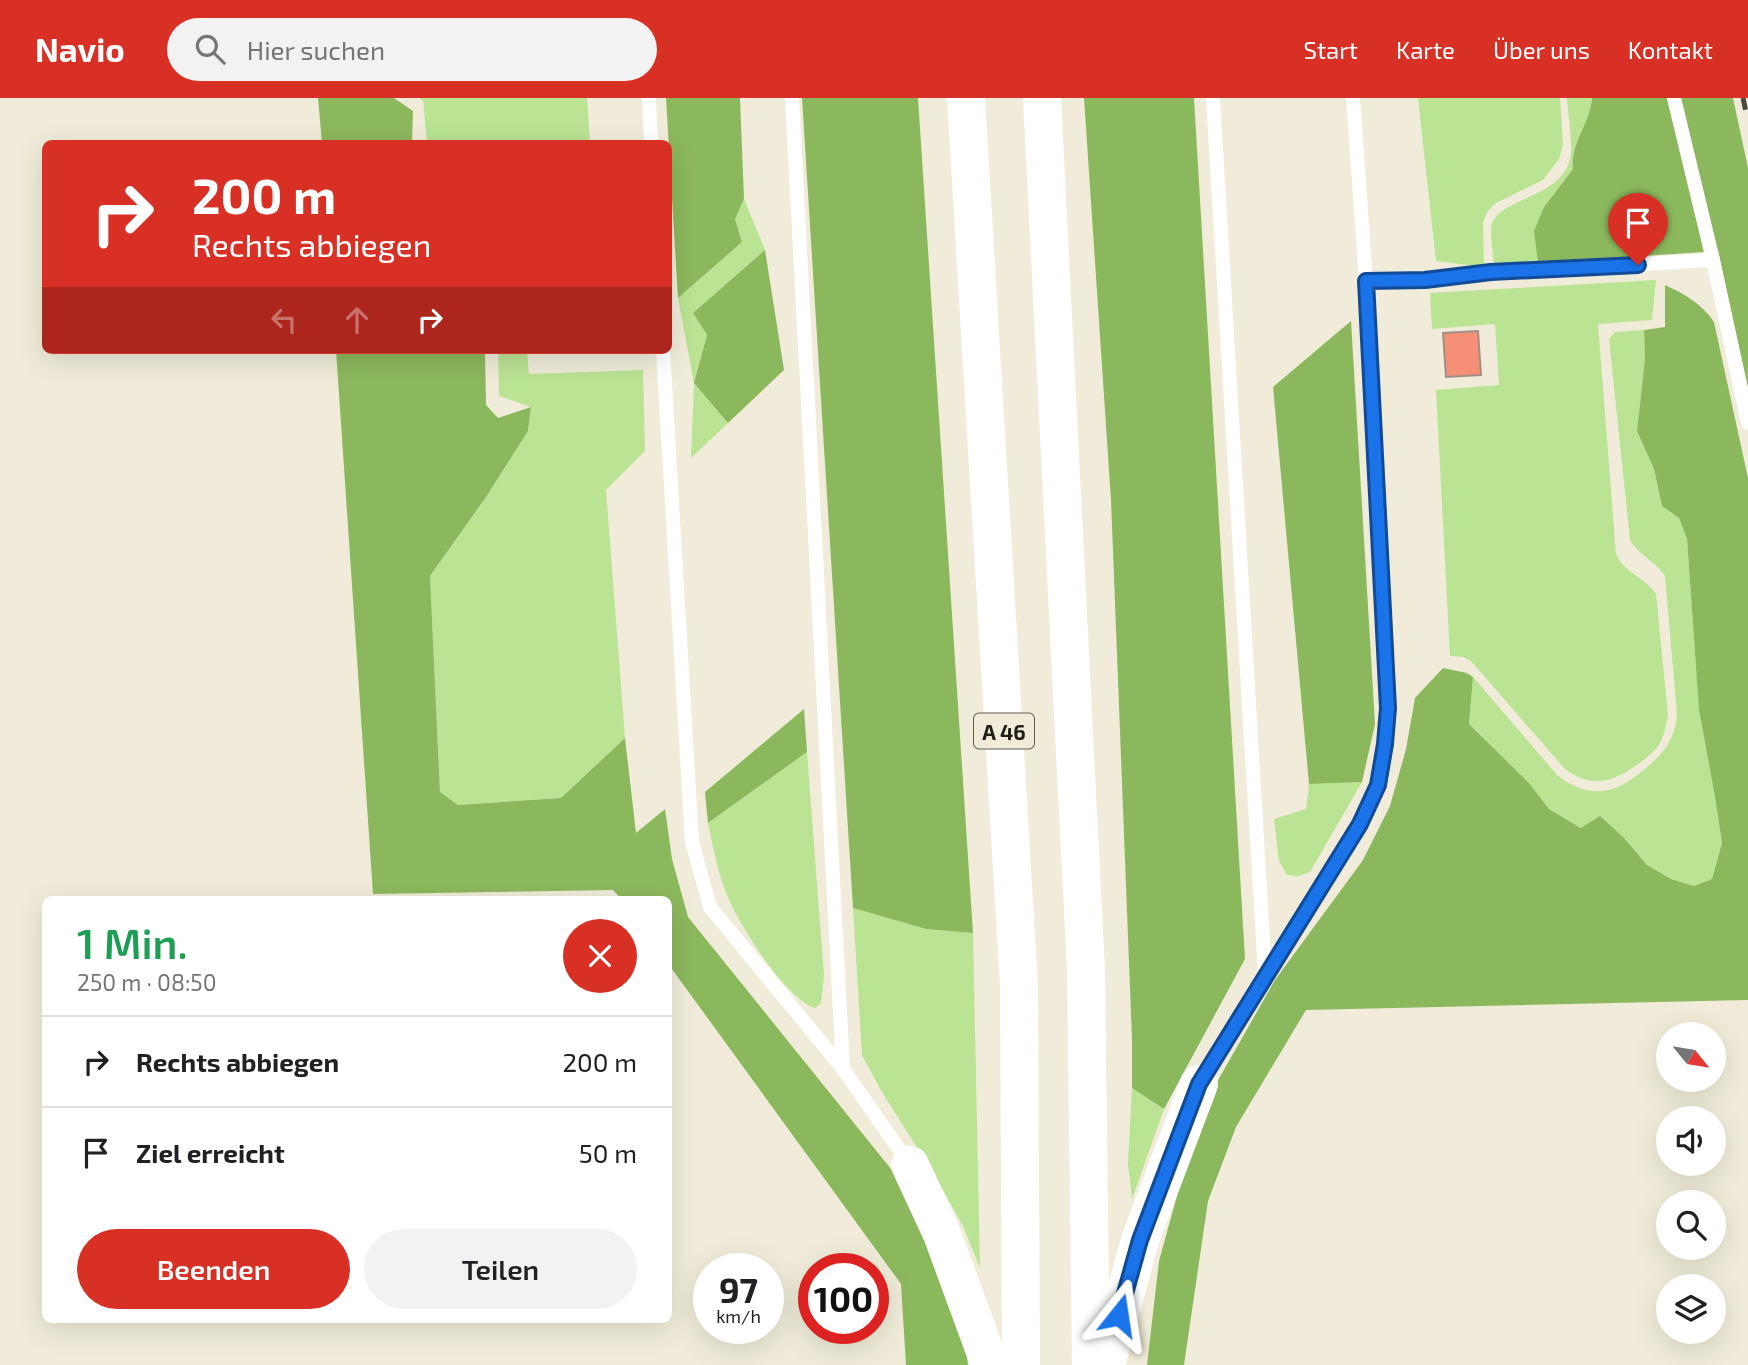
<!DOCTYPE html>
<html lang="de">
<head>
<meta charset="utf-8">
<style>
	:root { --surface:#fff; --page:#f2f2f2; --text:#202124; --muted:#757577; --line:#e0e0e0; --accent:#d93025 }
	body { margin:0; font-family:"Exo 2",sans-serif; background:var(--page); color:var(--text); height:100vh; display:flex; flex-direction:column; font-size:26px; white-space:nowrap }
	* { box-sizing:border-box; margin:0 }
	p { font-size:23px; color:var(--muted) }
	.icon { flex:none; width:38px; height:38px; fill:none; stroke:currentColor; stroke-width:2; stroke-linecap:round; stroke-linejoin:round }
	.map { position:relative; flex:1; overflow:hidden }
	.sheet { position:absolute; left:42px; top:798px; width:630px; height:427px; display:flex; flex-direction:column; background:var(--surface); border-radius:10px; box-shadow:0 7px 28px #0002 }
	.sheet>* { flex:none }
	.top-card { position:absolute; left:42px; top:42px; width:630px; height:214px; border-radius:10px; box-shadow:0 7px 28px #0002; background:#d93025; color:#fff; overflow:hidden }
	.needle { width:46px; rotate:120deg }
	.fabs { position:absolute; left:1656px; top:924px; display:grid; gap:14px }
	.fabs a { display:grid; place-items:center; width:70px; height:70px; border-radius:50%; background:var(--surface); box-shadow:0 7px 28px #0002; font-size:35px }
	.speed { position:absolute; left:693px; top:1155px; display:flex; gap:14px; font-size:35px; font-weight:700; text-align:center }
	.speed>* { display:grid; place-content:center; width:91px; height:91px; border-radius:50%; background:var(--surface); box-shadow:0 7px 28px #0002; line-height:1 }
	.speed small { font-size:18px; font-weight:400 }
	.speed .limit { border:10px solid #d22; background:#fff; color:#111 }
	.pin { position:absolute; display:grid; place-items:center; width:60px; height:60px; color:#fff; margin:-72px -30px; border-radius:50% 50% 50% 0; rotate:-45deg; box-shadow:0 0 7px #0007 }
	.pin .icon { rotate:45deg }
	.me { position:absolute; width:77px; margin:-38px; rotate:15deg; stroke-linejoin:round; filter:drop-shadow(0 0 5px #0008) }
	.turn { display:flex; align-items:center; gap:24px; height:147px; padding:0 35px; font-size:32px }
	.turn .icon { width:91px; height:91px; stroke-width:2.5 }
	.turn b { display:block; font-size:49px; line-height:60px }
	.lanes { display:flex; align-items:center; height:66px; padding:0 35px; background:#0003; justify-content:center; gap:35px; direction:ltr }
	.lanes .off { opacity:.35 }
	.round { display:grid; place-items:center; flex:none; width:74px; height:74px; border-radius:37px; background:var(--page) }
	.summary { display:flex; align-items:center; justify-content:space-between; height:119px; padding:0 35px }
	h1 { font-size:42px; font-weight:600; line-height:52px; color:#1e9e55 }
	.button { display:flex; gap:14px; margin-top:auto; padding:14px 35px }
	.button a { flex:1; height:80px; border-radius:42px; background:var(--accent); color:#fff; font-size:28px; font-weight:600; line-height:80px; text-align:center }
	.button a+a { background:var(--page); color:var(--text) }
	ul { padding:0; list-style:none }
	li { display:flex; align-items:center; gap:21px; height:91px; padding:0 35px; border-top:2px solid var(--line) }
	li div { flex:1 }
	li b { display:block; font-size:26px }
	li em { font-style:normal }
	header { display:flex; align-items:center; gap:42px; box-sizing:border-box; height:98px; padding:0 35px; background:var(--accent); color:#fff }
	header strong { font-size:33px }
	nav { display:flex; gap:38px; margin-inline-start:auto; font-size:24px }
	.search { width:490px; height:63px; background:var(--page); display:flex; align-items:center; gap:18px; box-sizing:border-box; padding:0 24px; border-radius:38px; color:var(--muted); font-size:26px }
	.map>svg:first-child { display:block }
	.green { fill:#bae393 }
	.forest { fill:#8cb85d }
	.building { fill:#f58f76; stroke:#a18e89; stroke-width:2 }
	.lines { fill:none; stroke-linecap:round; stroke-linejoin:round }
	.service { stroke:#fff; stroke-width:14 }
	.motorway { stroke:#fff; stroke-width:38 }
	.rail { stroke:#49473e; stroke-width:5; stroke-dasharray:12 12; stroke-linecap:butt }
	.route-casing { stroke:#114b97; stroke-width:18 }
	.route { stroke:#1a73e8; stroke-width:12 }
	.labels { text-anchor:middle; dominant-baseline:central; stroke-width:7; stroke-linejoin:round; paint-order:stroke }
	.shield { fill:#f0ecd9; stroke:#5e5c51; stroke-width:2 }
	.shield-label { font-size:21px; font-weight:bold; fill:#1f1e17 }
</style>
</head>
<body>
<header>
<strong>Navio</strong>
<div class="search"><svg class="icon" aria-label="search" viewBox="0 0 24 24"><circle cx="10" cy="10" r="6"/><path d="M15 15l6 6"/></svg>Hier suchen</div>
<nav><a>Start</a><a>Karte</a><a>Über uns</a><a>Kontakt</a></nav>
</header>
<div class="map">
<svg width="1748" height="1267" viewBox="0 0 1748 1267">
	<rect width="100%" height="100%" fill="#f0ecd9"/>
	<g class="green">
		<path d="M 419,0 L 587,0 L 590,45 L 427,45 L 423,3 Z"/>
		<path d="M 1418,0 L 1560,0 L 1563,46 L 1559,61 L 1543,82 L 1496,105 L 1487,114 L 1483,124 L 1484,169 L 1436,163 Z"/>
		<path d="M 1567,0 L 1592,0 C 1590,26 1570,45 1573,71 L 1544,109 L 1538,165 L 1494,170 C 1494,159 1489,135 1492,126 C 1500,99 1567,100 1571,55 C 1572,37 1568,18 1567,0 Z"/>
		<path d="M 744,101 L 765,152 L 693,215 L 707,237 L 694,285 L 728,325 L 691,360 L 694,285 L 678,200 L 742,144 L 735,121 Z"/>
		<path d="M 1656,182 L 1652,222 L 1598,226 L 1616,456 C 1624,475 1645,479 1656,496 L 1668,617 C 1666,628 1664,639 1658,648 C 1652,656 1644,662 1637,667 C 1611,685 1591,690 1565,671 L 1471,563 L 1463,559 L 1450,558 L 1436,292 L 1499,287 L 1495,226 L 1432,231 L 1430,195 Z"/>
		<path d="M 1644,232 L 1645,260 L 1637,333 L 1654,371 L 1662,408 L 1679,420 L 1687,441 L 1699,612 L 1715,699 L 1722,745 L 1712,781 L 1694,788 L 1671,781 L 1647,767 L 1624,740 L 1582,730 L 1549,711 L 1529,685 L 1469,626 L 1473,579 L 1557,677 C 1589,702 1615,697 1645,671 C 1664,655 1675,642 1677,616 L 1665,478 C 1656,463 1638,457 1630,442 L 1609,241 L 1615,234 Z"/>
		<path d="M 498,252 L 527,252 L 529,276 L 643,272 L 645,353 L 606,392 L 625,640 L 561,700 L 458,707 L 440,694 L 430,478 L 486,399 L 528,333 L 531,309 L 499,298 Z"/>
		<path d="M 807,654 L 824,878 L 821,905 L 815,910 C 787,901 745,835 732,808 C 719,782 714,753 708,725 Z"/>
		<path d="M 1362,684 L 1310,774 L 1299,778 L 1287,777 L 1279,763 L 1274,721 L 1306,711 L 1309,686 Z"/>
		<path d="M 853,810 L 926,831 L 973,835 L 980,1170 L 963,1128 L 938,1083 L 882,994 L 862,957 Z"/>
		<path d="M 1132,990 L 1164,1011 L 1132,1101 L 1128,1066 Z"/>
	</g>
	<g class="forest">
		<path d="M 318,0 L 394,0 L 413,13 L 412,45 L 322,45 Z"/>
		<path d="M 666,0 L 740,0 L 744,101 L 735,121 L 742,144 L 678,200 Z"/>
		<path d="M 802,0 L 918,0 L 973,835 L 926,831 L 853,810 Z"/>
		<path d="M 1084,0 L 1194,0 L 1245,861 L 1164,1011 L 1132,990 L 1132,942 L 1111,402 Z"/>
		<path d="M 1592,0 L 1733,0 L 1748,70 L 1748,289 L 1718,153 L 1538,165 L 1534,133 L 1544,109 L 1573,71 C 1570,45 1590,26 1592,0 Z"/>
		<path d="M 765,152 L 784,272 L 728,325 L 694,285 L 707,237 L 693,215 Z"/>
		<path d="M 1665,187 C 1685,196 1702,206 1714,224 L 1748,380 L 1748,902 L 1306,912 L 1236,1029 L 1208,1103 L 1184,1267 L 1147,1267 L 1159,1163 L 1188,1058 L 1213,991 L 1275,882 L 1363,762 L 1390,708 L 1406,651 L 1415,600 L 1443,570 L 1467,575 L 1473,579 L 1469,626 L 1529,685 L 1549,711 L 1581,730 L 1600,718 L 1624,740 L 1647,767 L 1671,781 L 1694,788 L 1712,781 L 1722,745 L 1715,699 L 1699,612 L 1687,441 L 1679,420 L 1662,408 L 1654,371 L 1637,333 L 1645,260 L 1644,232 L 1665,229 Z"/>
		<path d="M 1351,223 L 1375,626 L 1362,684 L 1309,686 L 1273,289 Z"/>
		<path d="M 336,252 L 485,252 L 486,307 L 498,320 L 531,309 L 528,333 L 486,399 L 430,478 L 440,694 L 458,707 L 561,700 L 625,640 L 636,735 L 665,711 L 672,761 L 688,819 L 891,1071 L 938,1164 L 966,1251 L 968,1267 L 906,1267 L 901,1186 L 669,867 L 668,802 L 621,801 L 613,792 L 373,796 Z"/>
		<path d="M 804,611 L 807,654 L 708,725 L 705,694 Z"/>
	</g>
	<path class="building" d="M 1478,233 L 1481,277 L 1446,279 L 1443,235 Z"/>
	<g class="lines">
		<g class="service">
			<path d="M 649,0 L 651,46"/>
			<path d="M 792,0 L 843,971"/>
			<path d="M 1213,0 L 1265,876"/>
			<path d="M 1674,0 L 1713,162"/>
			<path d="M 1366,183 L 1425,182 L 1491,174 L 1713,162 L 1748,325"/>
			<path d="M 663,252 L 692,744 L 710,809 L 843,971 L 910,1067"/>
			<path d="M 1200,984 L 1360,726 L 1378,687 L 1386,646 L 1388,610 L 1366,183 L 1353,0"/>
		</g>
		<g class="motorway">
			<path d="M 966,0 L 1019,888 L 1021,1267"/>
			<path d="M 1042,0 L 1086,873 L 1091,1267"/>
			<path d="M 910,1067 L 942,1136 L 990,1267"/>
			<path d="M 1106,1267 L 1140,1142 L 1199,986"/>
		</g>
		<path class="rail" d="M 1743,0 L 1748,23"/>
	</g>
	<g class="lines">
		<defs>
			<path id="route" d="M 1119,1217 L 1140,1142 L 1199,986 L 1360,726 L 1378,687 L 1385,646 L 1388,610 L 1366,183 L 1425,182 L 1491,174 L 1638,167"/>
		</defs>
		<use href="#route" class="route-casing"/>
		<use href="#route" class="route"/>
	</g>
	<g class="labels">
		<rect class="shield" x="974" y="615.5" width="60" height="35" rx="5"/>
		<g class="shield-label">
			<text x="1004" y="633">A 46</text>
		</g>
	</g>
</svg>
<div class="fabs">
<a><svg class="needle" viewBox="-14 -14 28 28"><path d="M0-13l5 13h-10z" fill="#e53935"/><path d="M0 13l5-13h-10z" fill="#757577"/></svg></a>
<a><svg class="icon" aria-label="sound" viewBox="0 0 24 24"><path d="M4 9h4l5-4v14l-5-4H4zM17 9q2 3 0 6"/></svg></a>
<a><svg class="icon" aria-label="search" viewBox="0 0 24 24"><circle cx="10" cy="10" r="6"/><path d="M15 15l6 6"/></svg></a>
<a><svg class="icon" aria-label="layers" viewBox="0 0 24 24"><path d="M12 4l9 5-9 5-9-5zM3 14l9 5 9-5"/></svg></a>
</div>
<div class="speed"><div>97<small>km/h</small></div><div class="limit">100</div></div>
<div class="pin" style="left:1638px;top:167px;background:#d93025"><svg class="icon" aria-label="arrive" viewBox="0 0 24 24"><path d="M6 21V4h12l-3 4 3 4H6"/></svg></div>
<svg class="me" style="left:1119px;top:1217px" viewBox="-20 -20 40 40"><path d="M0-17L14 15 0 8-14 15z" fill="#1a73e8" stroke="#fff" stroke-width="4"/></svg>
<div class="top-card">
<div class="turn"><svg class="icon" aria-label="right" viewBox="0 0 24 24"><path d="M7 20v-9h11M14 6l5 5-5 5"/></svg><div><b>200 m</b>Rechts abbiegen</div></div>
<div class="lanes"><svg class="icon off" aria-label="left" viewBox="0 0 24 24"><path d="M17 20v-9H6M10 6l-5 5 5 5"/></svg><svg class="icon off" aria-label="ahead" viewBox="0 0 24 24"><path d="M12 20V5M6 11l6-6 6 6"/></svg><svg class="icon" aria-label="right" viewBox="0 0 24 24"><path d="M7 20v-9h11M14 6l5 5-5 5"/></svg></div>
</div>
<section class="sheet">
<div class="summary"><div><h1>1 Min.</h1><p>250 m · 08:50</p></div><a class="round" style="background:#d93025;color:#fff"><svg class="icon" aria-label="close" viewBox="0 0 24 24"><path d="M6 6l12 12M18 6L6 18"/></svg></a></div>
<ul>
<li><svg class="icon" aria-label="right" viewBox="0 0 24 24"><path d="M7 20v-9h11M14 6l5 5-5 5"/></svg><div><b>Rechts abbiegen</b></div><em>200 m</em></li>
<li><svg class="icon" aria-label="arrive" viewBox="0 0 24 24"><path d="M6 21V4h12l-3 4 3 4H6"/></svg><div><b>Ziel erreicht</b></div><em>50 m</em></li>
</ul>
<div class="button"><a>Beenden</a><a>Teilen</a></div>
</section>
</div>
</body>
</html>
